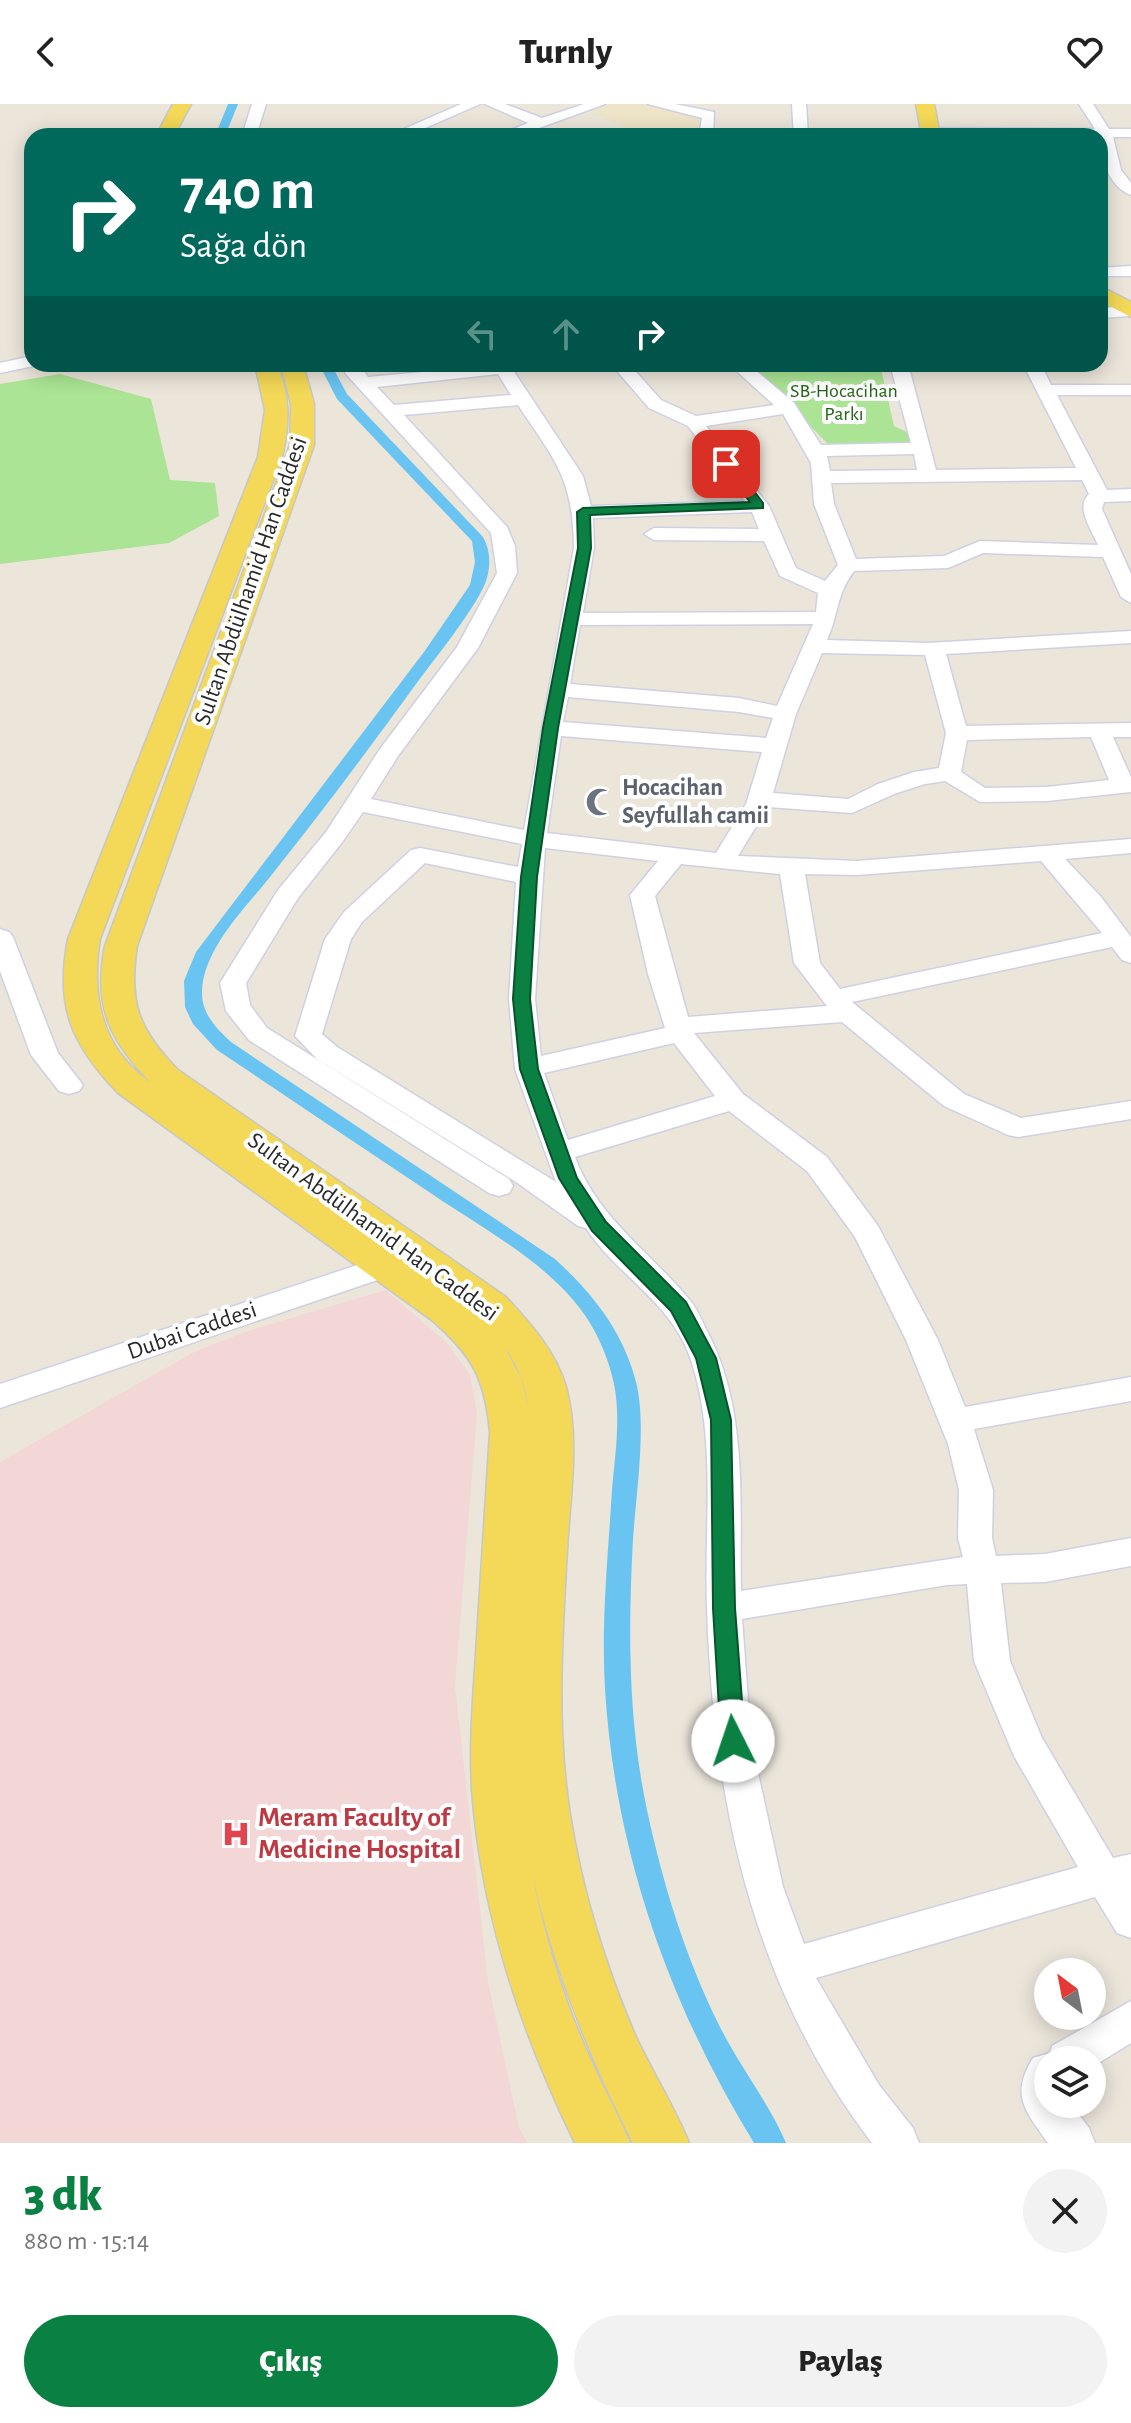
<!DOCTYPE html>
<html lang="tr">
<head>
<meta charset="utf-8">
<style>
	:root { --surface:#fff; --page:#f2f2f2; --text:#222; --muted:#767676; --accent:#0b8043 }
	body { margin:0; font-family:"Alegreya Sans",sans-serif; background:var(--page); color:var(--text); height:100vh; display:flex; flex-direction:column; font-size:30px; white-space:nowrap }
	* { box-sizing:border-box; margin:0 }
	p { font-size:26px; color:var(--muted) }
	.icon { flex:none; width:44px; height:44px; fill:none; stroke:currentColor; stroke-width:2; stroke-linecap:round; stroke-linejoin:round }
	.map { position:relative; height:2039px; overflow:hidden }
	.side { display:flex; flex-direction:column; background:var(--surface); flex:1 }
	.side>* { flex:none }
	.hud { position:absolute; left:24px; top:24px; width:1084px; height:244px; border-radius:24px; box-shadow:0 4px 20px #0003; background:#00695c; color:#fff; overflow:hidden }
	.needle { width:52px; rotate:328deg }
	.buttons { position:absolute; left:1034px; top:1854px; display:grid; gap:16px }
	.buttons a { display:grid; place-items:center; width:72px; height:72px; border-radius:50%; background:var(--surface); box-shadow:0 4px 20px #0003; font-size:40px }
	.pin { position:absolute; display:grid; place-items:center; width:68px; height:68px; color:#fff; margin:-34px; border-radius:16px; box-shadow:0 4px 12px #0006 }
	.me { position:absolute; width:88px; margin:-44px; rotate:356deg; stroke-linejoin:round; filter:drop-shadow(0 0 6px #0008) }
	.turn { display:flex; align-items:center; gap:28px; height:168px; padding:0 24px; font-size:36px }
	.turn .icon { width:104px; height:104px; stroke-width:2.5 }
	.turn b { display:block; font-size:56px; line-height:68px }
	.lanes { display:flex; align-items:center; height:76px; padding:0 24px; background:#0003; justify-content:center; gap:40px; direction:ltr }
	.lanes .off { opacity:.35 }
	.round { display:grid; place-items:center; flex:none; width:84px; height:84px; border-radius:42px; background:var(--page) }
	.summary { display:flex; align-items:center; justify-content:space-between; height:136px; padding:0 24px }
	h1 { font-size:48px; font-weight:800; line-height:60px; color:var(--accent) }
	.action { display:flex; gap:16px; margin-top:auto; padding:16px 24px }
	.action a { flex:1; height:92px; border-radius:48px; background:var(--accent); color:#fff; font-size:32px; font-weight:800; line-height:92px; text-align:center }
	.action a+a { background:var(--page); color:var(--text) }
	header { display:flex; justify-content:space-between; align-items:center; height:104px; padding:0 24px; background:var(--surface); font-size:36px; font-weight:800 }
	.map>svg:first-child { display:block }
	.education { fill:#eee4c8 }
	.medical { fill:#f3d7d6 }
	.green { fill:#aae494 }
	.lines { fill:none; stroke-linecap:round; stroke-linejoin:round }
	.canal { fill:#69c4f1; fill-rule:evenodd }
	.minor-casing { stroke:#cfd1e2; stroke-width:3 }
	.major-casing { stroke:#c7c7c7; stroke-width:3 }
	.minor { fill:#fff; fill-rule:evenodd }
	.major { fill:#f3d957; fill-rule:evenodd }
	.route { fill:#0b8043; stroke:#07532c; stroke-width:2 }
	.labels { text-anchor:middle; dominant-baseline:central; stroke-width:8; stroke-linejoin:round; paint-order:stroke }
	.far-park-label { font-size:20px; fill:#236618; stroke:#fff }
	.street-label { font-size:24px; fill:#292929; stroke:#fff }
	.worship-label { font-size:24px; font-weight:bold; fill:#5b616d; stroke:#fff; text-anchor:start }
	.near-health-label { font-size:28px; font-weight:bold; fill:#be3a42; stroke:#fff; text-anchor:start }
</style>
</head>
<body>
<header><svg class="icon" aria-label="back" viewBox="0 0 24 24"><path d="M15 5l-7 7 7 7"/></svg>Turnly<svg class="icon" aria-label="heart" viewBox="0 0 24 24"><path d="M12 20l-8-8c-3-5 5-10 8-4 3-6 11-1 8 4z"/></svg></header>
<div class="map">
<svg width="1131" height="2039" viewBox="0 0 1131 2039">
	<rect width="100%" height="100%" fill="#ebe5da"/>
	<path class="education" d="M 608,0 L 643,0 L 703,12 L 699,32 L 642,32 L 588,6 Z"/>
	<path class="medical" d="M 386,1186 L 447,1239 L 470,1271 L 477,1310 L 455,1582 L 488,1878 L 519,2024 L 528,2039 L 0,2039 L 0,1358 L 196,1247 L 251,1226 Z"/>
	<g class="green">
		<path d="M 749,260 L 880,260 L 894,322 L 909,329 L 911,338 L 828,340 Z"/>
		<path d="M 60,270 L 151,295 L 170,376 L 215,379 L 219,412 L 169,439 L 0,460 L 0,280 Z"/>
	</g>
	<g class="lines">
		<g class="canal">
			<path d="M 228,0 L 238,0 L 225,32 L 215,32 Z"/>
			<path d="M 319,260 L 331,260 L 347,290 L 483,433 C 491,447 491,464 485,480 C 472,509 436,553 416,580 C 371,642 325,704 277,764 C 251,799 204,841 202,887 C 201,909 216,924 231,938 L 555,1155 C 593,1190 623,1227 636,1278 C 647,1320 636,1391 633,1435 C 628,1526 628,1617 647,1706 C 663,1781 686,1855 720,1923 C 740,1963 769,1999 786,2039 L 754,2039 C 669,1900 615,1748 605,1585 C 601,1519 608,1452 612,1386 C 615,1352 621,1314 614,1280 C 610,1260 601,1237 590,1219 C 556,1163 485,1126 432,1090 C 360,1042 289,994 217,946 L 193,920 L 185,903 L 184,877 L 196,848 L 424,548 L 470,481 L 475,458 L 472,437 L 337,295 Z"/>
		</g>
		<defs>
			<g id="minor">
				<path d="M 252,0 L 266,0 L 256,32 L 242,32 Z"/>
				<path d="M 461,0 L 480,0 L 407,32 L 388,32 Z"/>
				<path d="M 485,0 L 505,0 L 542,14 L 584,0 L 605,0 L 517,32 L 496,32 L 528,19 Z"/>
				<path d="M 648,0 L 675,0 L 714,8 L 713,32 L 699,32 L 702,14 Z"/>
				<path d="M 792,0 L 806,0 L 808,32 L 794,32 Z"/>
				<path d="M 1079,0 L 1093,0 L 1109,25 L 1131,25 L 1131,33 L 1113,33 L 1121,66 L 1131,79 L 1131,91 C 1109,83 1100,54 1100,32 L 929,32 L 923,28 L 930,24 L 1095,25 Z"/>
				<path d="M 1131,162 L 1131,172 L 1100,172 L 1100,164 Z"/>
				<path d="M 1131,202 L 1131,212 L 1100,214 L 1100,204 Z"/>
				<path d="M 32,252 L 32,260 L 38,261 L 0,269 L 0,259 Z"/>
				<path d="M 341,260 L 359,260 L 368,273 L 509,260 L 583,372 L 591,402 L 745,397 L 688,322 L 649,304 L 611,260 L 629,260 L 661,296 L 696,312 L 774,301 L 729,260 L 748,260 L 794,299 L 821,341 L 911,339 L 890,260 L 908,260 L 936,366 L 1076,364 L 1023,260 L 1041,260 L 1051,281 L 1131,281 L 1131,291 L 1057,291 L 1107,386 L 1131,385 L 1131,397 L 1104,398 L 1102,405 L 1131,470 L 1131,499 L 1121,493 L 1103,453 L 983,449 L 948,464 L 854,467 C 836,491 839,509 827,536 L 928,539 L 1131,527 L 1131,539 L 946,550 L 966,622 L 1131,619 L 1131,633 L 1113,633 L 1131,673 L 1131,688 L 1047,697 L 980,698 L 945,677 L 925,680 L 894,690 L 852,709 L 768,703 L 738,752 L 857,757 L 1131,735 L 1131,749 L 1065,755 L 1101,793 L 1131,833 L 1131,859 L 1122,856 L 1112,843 L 852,898 L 964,990 L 1021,1014 L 1131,997 L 1131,1015 L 1018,1033 L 1008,1031 L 944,1002 L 842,918 L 694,929 L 743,990 L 827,1053 L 878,1122 L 938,1236 L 965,1303 L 1131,1273 L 1131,1297 L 974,1325 L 993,1386 L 992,1434 L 996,1452 L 1045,1450 L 1131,1434 L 1131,1462 L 1045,1478 L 1001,1479 L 1010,1557 L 1042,1634 L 1113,1754 L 1131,1750 L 1131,1834 L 1117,1829 L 1095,1793 L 816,1874 L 879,1981 L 913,2024 L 919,2039 L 872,2039 C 752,1882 713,1697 707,1503 C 704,1422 717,1334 691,1256 C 672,1198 617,1172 586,1124 L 578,1122 L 516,1078 L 317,955 L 295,932 L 325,835 L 344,808 L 411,746 L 420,744 L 518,763 L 522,740 L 363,708 L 343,737 L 298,794 L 246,879 L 250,901 L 267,924 L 509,1075 L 513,1082 L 509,1089 L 499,1092 L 489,1089 L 249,936 L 226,907 L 220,879 L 278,786 L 326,728 L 380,645 L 457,543 L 497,469 L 491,429 L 346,270 ZM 498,270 L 511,291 L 394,301 L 377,283 ZM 518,301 C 555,357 573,373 574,444 L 524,726 L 371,695 L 398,652 L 478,544 L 517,469 L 515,442 L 507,423 L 404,311 ZM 783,310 L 811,359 L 814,400 L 838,461 L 825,477 L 796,464 L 769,402 L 706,322 ZM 914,350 L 917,366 L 830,367 L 827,352 ZM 1082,376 L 1089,390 C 1075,403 1091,425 1098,441 L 980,437 L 944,452 L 856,455 L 834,400 L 831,379 ZM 752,408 L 759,425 L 654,424 L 644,430 L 654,436 L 764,437 L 780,472 L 818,489 L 816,508 L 583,509 L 594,444 L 593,414 ZM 813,520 L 777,602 L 739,594 L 570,580 L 580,521 ZM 822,549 L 925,551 L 946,629 L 939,664 L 914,668 L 878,680 L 848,695 L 773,689 L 796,610 ZM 568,593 L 739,608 L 773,614 L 766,634 L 563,618 ZM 561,632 L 762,648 L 746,700 L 716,749 L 547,729 ZM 1091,633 L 1109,676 L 1047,683 L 985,684 L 961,668 L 967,636 ZM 545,744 L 658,757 L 630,791 L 648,870 L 665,924 L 541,952 L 535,895 ZM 1041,757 L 1102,829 L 840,885 L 820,859 L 805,770 L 857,771 ZM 425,759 L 516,778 L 509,895 L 515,965 L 556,1078 L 337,943 L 322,930 L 351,835 L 362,818 ZM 681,760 L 780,770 L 794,859 L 827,902 L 688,913 L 655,792 ZM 674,939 L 715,992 L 568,1036 L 544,969 ZM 729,1007 L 807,1067 L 855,1133 L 906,1236 L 948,1340 L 959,1386 L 958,1434 L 963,1453 L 741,1487 C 739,1399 749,1305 706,1225 C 701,1215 696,1202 688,1194 C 648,1146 597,1113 575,1053 ZM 967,1480 L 974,1557 L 1014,1652 L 1078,1763 L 804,1840 L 783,1783 L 751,1637 L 742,1515 L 947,1481 Z"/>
				<path d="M 0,825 L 9,828 L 13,833 L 58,949 L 83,981 L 79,987 L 69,990 L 59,987 L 31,951 L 0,867 Z"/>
				<path d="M 384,1152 L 395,1156 L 399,1163 L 395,1170 L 0,1304 L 0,1280 Z"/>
				<path d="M 1131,1897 L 1131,1939 L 1092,1963 L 1092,1956 L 1048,1956 L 1048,2000 L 1071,2000 L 1089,2024 L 1095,2039 L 1048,2039 C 1025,2006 1010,1992 1033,1954 L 1050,1949 L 1052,1942 Z"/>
			</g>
			<g id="major">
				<path d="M 173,0 L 191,0 L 174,32 L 156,32 Z"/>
				<path d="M 916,0 L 934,0 L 940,32 L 922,32 Z"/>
				<path d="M 1100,182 L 1131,198 L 1131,213 L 1100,197 Z"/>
				<path d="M 255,260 L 277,260 C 290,292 290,320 282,353 L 100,835 C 91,891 101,944 150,978 C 109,935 93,902 105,842 L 290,341 L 291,300 L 281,260 L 303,260 L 314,300 L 314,341 L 137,842 C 128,899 139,926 178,966 L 506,1193 C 530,1219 556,1248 566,1283 C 580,1334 570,1393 567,1446 C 562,1534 556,1623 570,1711 C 582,1786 605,1861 635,1931 C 652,1968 674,2002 689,2039 L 633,2039 C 589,1953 554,1864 532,1770 C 544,1829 561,1888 585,1943 C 599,1976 616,2006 630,2039 L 575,2039 C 521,1928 481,1810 472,1686 C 469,1635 474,1584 477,1534 C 481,1465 486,1397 490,1328 C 485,1275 473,1252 433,1217 L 118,989 C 71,940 55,902 68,835 L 258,353 L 265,306 ZM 505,1244 C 518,1262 525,1280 528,1301 L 521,1274 Z"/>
			</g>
		</defs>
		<use href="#minor" class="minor-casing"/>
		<use href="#major" class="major-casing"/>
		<use href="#minor" class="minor"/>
		<use href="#major" class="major"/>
	</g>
	<path class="route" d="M 726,356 L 731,357 L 763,399 L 763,404 L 590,411 L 591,444 L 558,624 L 537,773 L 530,895 L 538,965 L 577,1074 L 606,1118 L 686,1198 L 716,1254 L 731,1316 L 735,1504 L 745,1637 L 741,1644 L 733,1647 L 724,1644 L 721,1637 L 713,1504 L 711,1316 L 696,1254 L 671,1207 L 592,1127 L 559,1074 L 520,965 L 513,895 L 521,773 L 543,624 L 578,444 L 577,408 L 583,404 L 750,398 L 720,360 Z"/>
	<defs>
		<symbol id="mosque-bare" viewBox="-9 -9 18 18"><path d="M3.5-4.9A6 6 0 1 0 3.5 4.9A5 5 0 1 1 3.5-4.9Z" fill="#6b7280" stroke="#fff" stroke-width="2.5" paint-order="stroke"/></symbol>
		<symbol id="hospital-bare" viewBox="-9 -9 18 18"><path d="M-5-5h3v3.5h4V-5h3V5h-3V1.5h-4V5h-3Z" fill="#e0444e" stroke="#fff" stroke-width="2.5" paint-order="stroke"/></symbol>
	</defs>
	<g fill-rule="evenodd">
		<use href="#mosque-bare" x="580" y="678" width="40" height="40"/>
		<use href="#hospital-bare" x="216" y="1710" width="40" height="40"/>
	</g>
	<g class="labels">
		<g class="far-park-label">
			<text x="844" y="287">SB-Hocacihan<tspan x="844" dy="23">Parkı</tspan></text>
		</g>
		<g class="street-label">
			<text transform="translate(251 477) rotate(-71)">Sultan Abdülhamid Han Caddesi</text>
			<text transform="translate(373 1123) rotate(36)">Sultan Abdülhamid Han Caddesi</text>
			<text transform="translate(192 1227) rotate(-19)">Dubai Caddesi</text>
		</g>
		<g class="worship-label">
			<text x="622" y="684">Hocacihan<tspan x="622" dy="28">Seyfullah camii</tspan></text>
		</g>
		<g class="near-health-label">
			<text x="258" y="1714">Meram Faculty of<tspan x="258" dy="32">Medicine Hospital</tspan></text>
		</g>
	</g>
</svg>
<div class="buttons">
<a><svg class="needle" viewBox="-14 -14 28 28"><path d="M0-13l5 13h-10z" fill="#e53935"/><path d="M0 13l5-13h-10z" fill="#767676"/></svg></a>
<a><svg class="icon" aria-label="layers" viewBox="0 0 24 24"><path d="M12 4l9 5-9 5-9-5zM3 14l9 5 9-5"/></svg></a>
</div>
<div class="pin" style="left:726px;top:360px;background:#d93025"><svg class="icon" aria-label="arrive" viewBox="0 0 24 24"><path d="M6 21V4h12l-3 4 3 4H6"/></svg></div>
<svg class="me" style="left:733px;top:1637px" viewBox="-20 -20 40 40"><circle r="19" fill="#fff"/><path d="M0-13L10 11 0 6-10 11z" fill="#0b8043"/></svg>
<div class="hud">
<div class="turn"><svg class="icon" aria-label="right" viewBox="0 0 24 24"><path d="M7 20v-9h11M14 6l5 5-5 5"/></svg><div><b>740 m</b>Sağa dön</div></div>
<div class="lanes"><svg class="icon off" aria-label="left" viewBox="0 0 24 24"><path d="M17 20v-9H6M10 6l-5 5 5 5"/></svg><svg class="icon off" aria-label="ahead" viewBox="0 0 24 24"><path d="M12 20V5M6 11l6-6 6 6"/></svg><svg class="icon" aria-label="right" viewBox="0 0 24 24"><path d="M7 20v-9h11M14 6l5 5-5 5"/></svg></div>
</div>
</div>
<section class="side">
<div class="summary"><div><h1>3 dk</h1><p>880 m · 15:14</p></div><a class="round"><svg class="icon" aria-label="close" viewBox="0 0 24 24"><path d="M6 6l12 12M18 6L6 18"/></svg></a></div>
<div class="action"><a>Çıkış</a><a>Paylaş</a></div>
</section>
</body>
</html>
